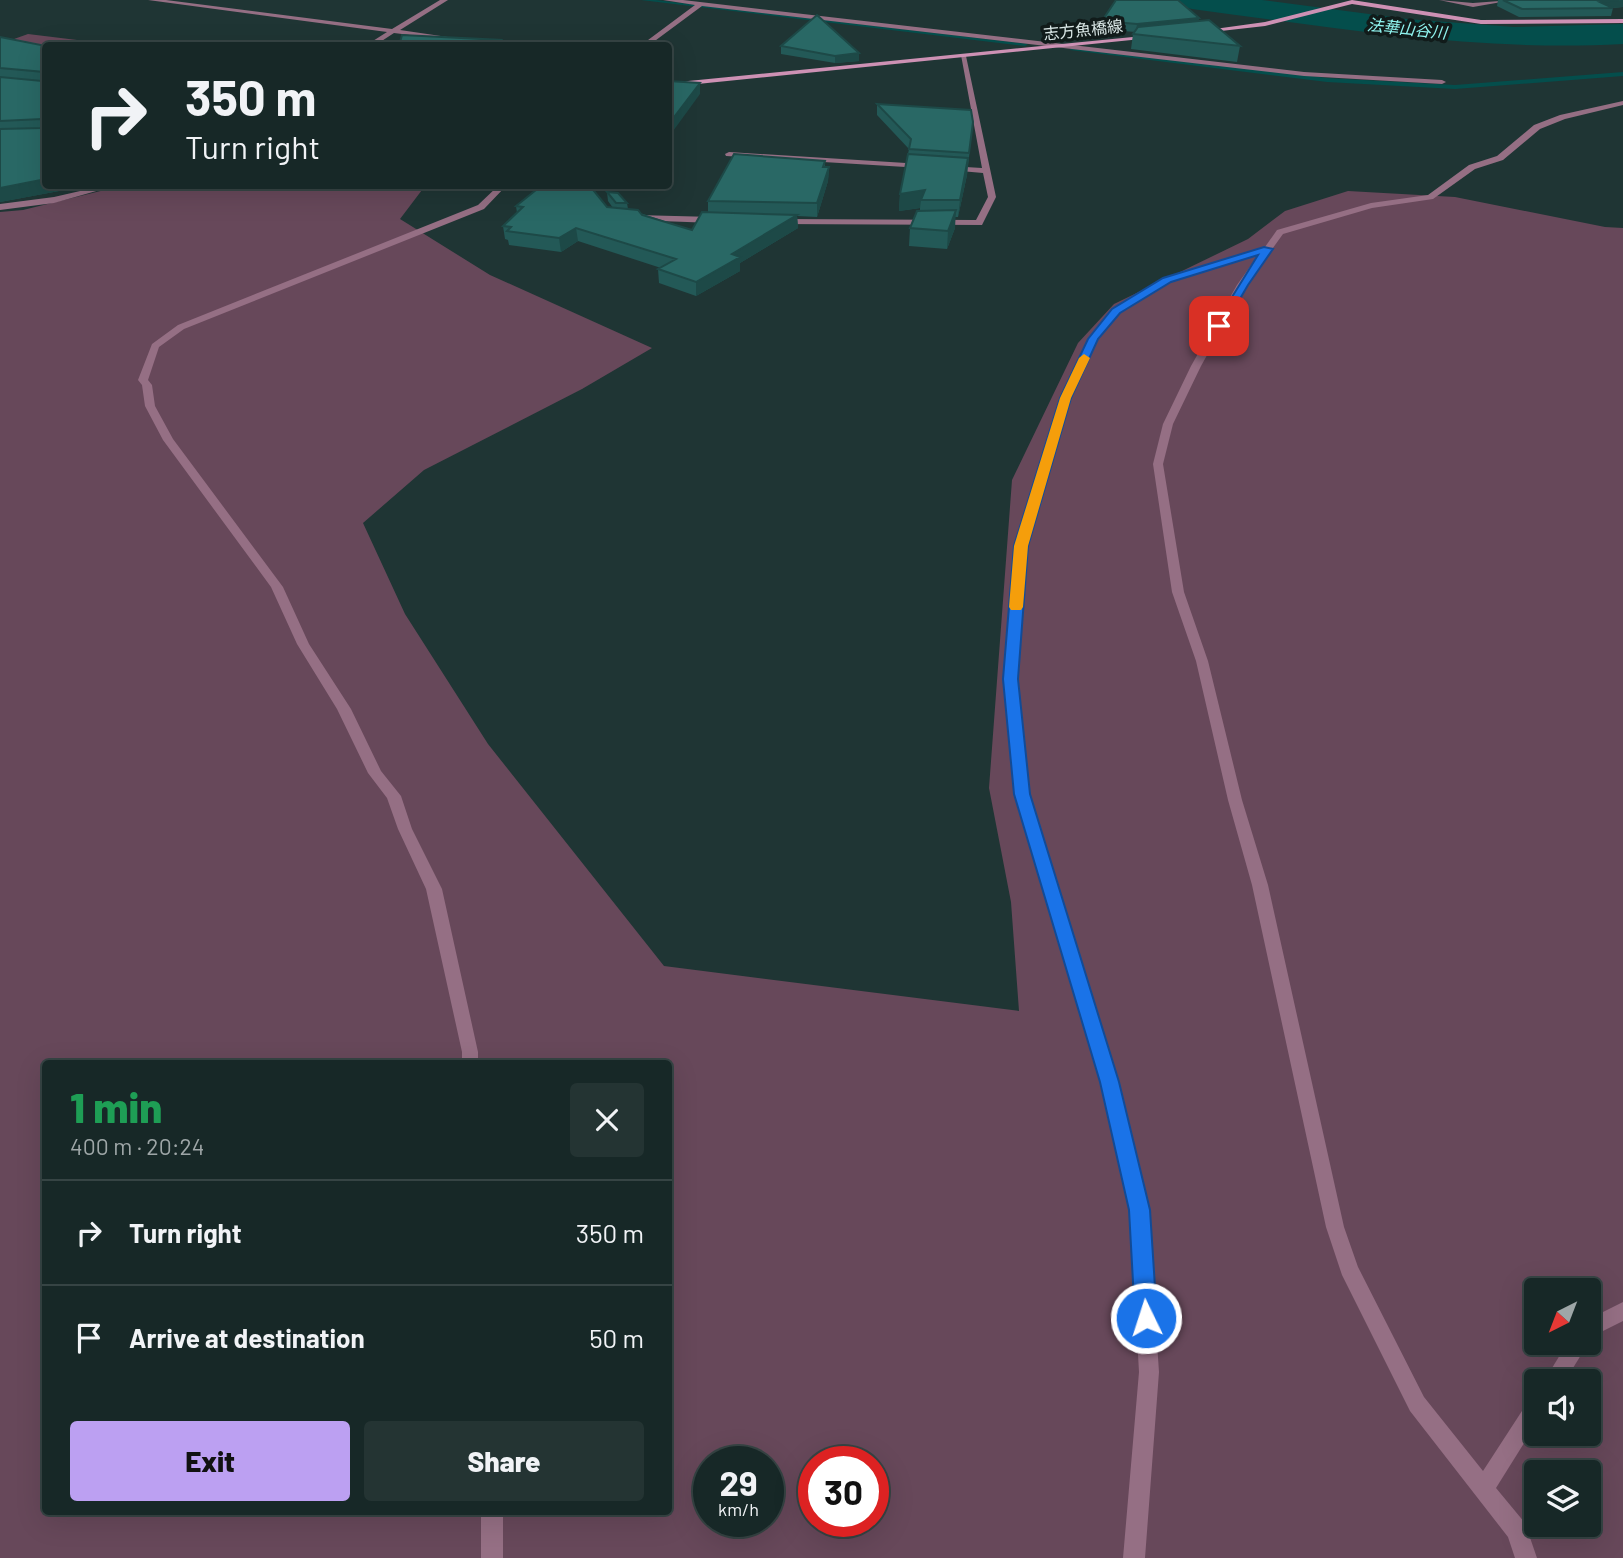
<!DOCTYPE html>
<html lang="en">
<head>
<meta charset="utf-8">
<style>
	:root { --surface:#172827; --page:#243433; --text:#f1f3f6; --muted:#9ea6a7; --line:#364444; --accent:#bca0f2 }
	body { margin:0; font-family:Barlow,"Noto Sans JP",sans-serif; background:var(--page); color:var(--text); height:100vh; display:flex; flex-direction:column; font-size:26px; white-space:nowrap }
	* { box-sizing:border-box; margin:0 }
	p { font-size:23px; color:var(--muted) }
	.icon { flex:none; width:38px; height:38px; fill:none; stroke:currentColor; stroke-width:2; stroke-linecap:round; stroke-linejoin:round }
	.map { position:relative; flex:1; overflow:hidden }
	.drawer { position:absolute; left:42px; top:1060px; width:630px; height:455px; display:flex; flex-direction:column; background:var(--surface); border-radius:7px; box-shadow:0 7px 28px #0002,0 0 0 2px var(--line) }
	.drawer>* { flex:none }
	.top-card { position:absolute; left:42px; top:42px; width:630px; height:147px; border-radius:7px; box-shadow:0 7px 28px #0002,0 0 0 2px var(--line); background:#172827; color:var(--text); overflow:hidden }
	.needle { width:46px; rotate:222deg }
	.controls { position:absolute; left:1524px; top:1278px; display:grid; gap:14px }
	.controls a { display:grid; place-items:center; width:77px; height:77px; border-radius:7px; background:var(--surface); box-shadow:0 7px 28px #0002,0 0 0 2px var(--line); font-size:35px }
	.speed { position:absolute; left:693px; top:1446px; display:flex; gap:14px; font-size:35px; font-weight:700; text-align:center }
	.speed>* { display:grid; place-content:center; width:91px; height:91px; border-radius:50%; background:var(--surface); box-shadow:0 7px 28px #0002,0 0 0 2px var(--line); line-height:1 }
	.speed small { font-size:18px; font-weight:400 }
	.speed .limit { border:10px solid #d22; background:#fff; color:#111 }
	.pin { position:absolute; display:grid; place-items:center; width:60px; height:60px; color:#fff; margin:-30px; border-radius:14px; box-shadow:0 4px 10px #0006 }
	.me { position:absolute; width:77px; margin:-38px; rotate:356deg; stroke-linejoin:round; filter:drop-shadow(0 0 5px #0008) }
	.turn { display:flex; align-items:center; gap:24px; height:147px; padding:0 28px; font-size:32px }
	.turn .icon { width:91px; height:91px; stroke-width:2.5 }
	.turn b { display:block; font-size:49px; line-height:60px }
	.round { display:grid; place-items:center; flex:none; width:74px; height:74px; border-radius:7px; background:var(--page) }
	.head { display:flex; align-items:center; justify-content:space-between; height:119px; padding:0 28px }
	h1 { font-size:42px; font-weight:800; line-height:52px; color:#1e9e55 }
	.cta { display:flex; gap:14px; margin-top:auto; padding:14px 28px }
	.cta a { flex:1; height:80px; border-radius:7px; background:var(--accent); color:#111; font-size:28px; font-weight:800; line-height:80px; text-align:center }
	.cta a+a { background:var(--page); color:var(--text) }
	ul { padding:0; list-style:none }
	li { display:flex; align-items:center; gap:21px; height:105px; padding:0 28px; border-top:2px solid var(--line) }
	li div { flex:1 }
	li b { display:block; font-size:26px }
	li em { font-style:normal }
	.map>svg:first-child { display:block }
	.green { fill:#67485a; fill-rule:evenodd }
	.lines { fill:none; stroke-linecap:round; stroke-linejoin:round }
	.stream { fill:#044e4c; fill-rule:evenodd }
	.river { fill:#044e4c; fill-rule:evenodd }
	.minor { fill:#956f84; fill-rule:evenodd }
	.secondary { fill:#cd91b4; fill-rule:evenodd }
	.wall { fill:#235957 }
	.shaded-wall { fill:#1d4947 }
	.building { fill:#296865; stroke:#1d4947; stroke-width:2 }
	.route { fill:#1a73e8; stroke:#114b97; stroke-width:2 }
	.slow { fill:#f59e0b }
	.labels { text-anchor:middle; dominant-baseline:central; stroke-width:7; stroke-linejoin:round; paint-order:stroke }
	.far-water-label { font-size:16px; font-style:italic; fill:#8ff3ee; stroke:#111b1a }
	.far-street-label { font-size:16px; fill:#d9e6e5; stroke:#111b1a }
</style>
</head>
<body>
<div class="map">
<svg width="1623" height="1558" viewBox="0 0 1623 1558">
	<rect width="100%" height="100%" fill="#1f3534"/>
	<g class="green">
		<path d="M 28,34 L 118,45 L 46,46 L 45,53 L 0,44 Z"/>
		<path d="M 121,186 L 425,186 L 400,219 L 490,275 L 652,348 L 582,389 L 424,470 L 363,523 L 405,614 L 488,744 L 664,966 L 1019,1011 L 1011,902 L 989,788 L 1012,480 L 1078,343 L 1114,304 L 1248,239 L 1285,211 L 1348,191 L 1455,197 L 1605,227 L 1623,228 L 1623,1558 L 0,1558 L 0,212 L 23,210 ZM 46,1064 L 668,1064 L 668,1512 L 46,1512 ZM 1536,1290 L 1589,1290 L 1589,1342 L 1536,1342 ZM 1536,1381 L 1589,1381 L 1589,1433 L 1536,1433 ZM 709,1461 L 768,1461 L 768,1521 L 709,1521 ZM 814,1461 L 873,1461 L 873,1521 L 814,1521 ZM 1536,1472 L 1589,1472 L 1589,1524 L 1536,1524 Z"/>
	</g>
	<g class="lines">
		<g class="stream">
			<path d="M 641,0 L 656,0 L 1028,44 L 1025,46 Z"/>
			<path d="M 1072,47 L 1327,78 L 1455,85 L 1623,72 L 1623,76 L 1455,89 L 1327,82 L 1070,50 Z"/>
		</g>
		<path class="river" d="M 1177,0 L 1262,0 L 1407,19 L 1514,27 L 1623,24 L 1623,44 C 1477,52 1336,28 1192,9 L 1181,6 Z"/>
		<g class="minor">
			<path d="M 148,0 L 166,0 L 392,29 L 440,0 L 448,0 L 400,30 L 468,40 L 465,42 L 394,33 L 374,46 L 365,46 L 387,32 Z"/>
			<path d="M 663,0 L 683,0 L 1304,72 L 1442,80 L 1446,82 L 1442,84 L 1304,76 L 702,6 L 648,46 L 640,46 L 695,5 Z"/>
			<path d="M 1439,0 L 1473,3 L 1513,0 L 1473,7 Z"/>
			<path d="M 961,55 L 966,56 L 996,197 L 982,225 L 777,224 L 776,222 L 780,219 L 976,220 L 988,197 L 983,173 L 949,170 L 945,168 L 949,166 L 982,168 Z"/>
			<path d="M 1623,101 L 1623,105 L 1565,119 L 1540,129 L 1503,160 L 1475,169 L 1433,199 L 1372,208 L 1283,234 L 1246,285 L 1201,366 L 1173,424 L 1163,464 L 1184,592 L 1208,661 L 1242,800 L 1268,885 L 1344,1227 L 1358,1267 L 1424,1397 L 1483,1471 L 1529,1400 L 1536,1397 L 1536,1424 L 1496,1488 L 1525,1523 L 1537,1558 L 1515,1558 L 1508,1537 L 1410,1411 L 1342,1275 L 1326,1227 L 1252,885 L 1228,800 L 1196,661 L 1172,592 L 1153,464 L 1163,424 L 1191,366 L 1237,285 L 1259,254 L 1170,282 L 1119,313 L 1098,340 L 1071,398 L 1027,546 L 1017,679 L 1029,794 L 1117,1082 L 1148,1210 L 1159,1372 L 1145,1558 L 1123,1558 L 1139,1372 L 1130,1210 L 1101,1082 L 1015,794 L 1003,679 L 1015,546 L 1061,398 L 1088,339 L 1113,309 L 1164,278 L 1265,247 L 1277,230 L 1371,203 L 1428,195 L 1469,165 L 1497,156 L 1534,125 L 1560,115 Z"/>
			<path d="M 729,152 L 922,164 L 926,166 L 922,168 L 726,156 L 725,154 Z"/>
			<path d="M 102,186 L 114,186 L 54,203 L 0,210 L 0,204 L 54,197 Z"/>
			<path d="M 498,186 L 506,186 L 484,209 L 184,329 L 159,347 L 148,380 L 152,385 L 155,406 L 173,439 L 283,587 L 309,644 L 351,709 L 381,771 L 401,796 L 412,829 L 442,889 L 478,1052 L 478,1064 L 462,1064 L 462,1052 L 426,889 L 398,829 L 387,798 L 368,773 L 337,709 L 297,644 L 271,587 L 163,440 L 145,406 L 142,385 L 138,380 L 152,344 L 178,325 L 478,205 Z"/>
			<path d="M 636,215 L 714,217 L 718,220 L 714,223 L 633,220 L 633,216 Z"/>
			<path d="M 1623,1302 L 1623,1321 L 1589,1338 L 1589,1319 Z"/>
			<path d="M 1568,1342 L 1589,1342 L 1565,1381 L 1544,1381 Z"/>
			<rect x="481" y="1512" width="22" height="46"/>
		</g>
		<g class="secondary">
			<path d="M 1352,0 L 1481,20 L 1623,19 L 1623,23 L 1481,24 L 1352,4 L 1265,26 L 1203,33 L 1200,31 L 1265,22 Z"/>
			<path d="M 1153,35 L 1151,38 L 668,87 L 668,83 Z"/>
		</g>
	</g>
	<g class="wall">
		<path d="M 1498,0 L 1623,0 L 1623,7 L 1613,8 L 1611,16 L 1519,17 L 1497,6 Z"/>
		<path d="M 1199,18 L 1198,21 L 1240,46 L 1237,62 L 1131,49 L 1133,34 L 1135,32 L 1101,29 L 1102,21 Z"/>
		<path d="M 0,37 L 46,46 L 46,186 L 86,186 L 0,202 Z"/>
		<path d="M 781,46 L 859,53 L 859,61 L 835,63 L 781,54 Z"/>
		<path d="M 877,104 L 973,122 L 967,175 L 958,217 L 955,217 L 955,228 L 947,249 L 909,246 L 910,228 L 920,211 L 920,208 L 899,211 L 900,194 L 909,149 L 877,115 Z"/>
		<path d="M 825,161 L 825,167 L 829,167 L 828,181 L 817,217 L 797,216 L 798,228 L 740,263 L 740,271 L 696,296 L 659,283 L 658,269 L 661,268 L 578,241 L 561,252 L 509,245 L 508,240 L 505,239 L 503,226 L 517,213 L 516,206 L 613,208 L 608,201 L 607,192 L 627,203 L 628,209 L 692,230 L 708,212 L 708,201 Z"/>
	</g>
	<g class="shaded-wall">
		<path d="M 1623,0 L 1623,7 L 1611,8 L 1600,2 Z"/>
		<path d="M 1199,18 L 1197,26 L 1136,33 L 1137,24 Z"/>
		<path d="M 859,53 L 859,61 L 835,63 L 835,56 Z"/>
		<path d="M 700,83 L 700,94 L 668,138 L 668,125 Z"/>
		<path d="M 968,158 L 967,175 L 958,217 L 960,200 Z"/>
		<path d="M 829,167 L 828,181 L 817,217 L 817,203 Z"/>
		<path d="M 46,179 L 46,186 L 86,186 L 0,202 L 0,188 Z"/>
		<path d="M 925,190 L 921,200 L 920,208 L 899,211 L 900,194 Z"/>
		<path d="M 956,210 L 955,228 L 947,249 L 948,231 Z"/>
		<path d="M 797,215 L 798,228 L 740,263 L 740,271 L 696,296 L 696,282 L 732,254 Z"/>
		<path d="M 576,228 L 578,241 L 561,252 L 559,238 Z"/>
	</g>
	<g class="building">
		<path d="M 1116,0 L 1178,0 L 1199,18 L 1137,24 L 1102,21 Z"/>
		<path d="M 1503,0 L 1619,0 L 1600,2 L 1613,8 L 1522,9 Z"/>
		<path d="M 817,15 L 859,53 L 835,56 L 781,46 Z"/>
		<path d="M 1209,20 L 1240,46 L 1133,34 L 1138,27 Z"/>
		<path d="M 402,35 L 501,40 L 499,42 L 521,44 L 520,46 L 399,46 Z"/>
		<path d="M 0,37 L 46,46 L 46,179 L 0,188 L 0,129 L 42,128 L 45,122 L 42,119 L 0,121 L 0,77 L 42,81 L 45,78 L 44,72 L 0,68 Z"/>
		<path d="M 668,81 L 700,83 L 668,125 Z"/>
		<path d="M 877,104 L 971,110 L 973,122 L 969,153 L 909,149 L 911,139 Z"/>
		<path d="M 734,154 L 825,161 L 823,167 L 829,167 L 817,203 L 708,201 Z"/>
		<path d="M 908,154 L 968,158 L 960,200 L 921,200 L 925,190 L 900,194 Z"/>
		<path d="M 541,186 L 590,186 L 607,207 L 638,210 L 642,215 L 692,230 L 702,212 L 797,215 L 732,254 L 740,257 L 696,282 L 658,269 L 676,259 L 576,228 L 559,238 L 507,231 L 511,227 L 503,226 L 523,207 L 516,206 Z"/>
		<path d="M 607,192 L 618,193 L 627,203 L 616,203 Z"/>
		<path d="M 956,210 L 948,231 L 910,228 L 917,211 Z"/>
	</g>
	<path class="route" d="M 1264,247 L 1273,249 L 1248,285 L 1223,328 L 1214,326 L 1258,255 L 1171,282 L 1120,313 L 1098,339 L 1071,398 L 1028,546 L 1018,679 L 1030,794 L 1119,1082 L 1150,1210 L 1157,1318 L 1154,1325 L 1146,1328 L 1138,1325 L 1135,1318 L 1129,1210 L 1100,1082 L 1014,794 L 1003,679 L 1014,546 L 1060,398 L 1088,339 L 1112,309 L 1163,278 Z"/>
	<path class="slow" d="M 1084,354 L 1090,358 L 1071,398 L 1028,546 L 1023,607 L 1021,610 L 1011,610 L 1009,607 L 1014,546 L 1060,398 L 1079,358 Z"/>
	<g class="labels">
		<g class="far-water-label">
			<text transform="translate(1407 28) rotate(6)">法華山谷川</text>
		</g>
		<g class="far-street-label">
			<text transform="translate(1083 29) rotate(-6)">志方魚橋線</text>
		</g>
	</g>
</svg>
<div class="controls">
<a><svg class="needle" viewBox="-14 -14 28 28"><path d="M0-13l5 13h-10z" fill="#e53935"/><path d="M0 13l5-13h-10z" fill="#9ea6a7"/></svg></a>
<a><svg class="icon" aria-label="sound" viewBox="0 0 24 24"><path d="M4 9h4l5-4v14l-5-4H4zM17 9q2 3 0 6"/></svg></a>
<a><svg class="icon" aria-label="layers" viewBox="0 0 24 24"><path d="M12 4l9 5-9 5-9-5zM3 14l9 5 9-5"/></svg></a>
</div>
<div class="speed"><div>29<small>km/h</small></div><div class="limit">30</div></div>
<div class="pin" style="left:1219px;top:326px;background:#d93025"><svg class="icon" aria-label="arrive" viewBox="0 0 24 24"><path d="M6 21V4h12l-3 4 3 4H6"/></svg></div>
<svg class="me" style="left:1146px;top:1318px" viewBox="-20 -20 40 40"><circle r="17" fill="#1a73e8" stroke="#fff" stroke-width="3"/><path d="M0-11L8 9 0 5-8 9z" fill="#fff"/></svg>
<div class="top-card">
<div class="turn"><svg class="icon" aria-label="right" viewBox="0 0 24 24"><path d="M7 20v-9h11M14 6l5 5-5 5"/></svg><div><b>350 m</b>Turn right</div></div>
</div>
<section class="drawer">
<div class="head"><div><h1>1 min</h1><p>400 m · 20:24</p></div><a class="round"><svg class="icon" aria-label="close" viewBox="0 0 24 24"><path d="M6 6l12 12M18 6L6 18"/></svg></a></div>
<ul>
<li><svg class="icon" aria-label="right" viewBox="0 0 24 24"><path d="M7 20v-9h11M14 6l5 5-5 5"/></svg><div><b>Turn right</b></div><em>350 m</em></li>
<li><svg class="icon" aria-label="arrive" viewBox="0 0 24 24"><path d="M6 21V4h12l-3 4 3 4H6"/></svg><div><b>Arrive at destination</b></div><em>50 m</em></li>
</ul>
<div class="cta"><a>Exit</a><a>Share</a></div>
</section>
</div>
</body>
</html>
